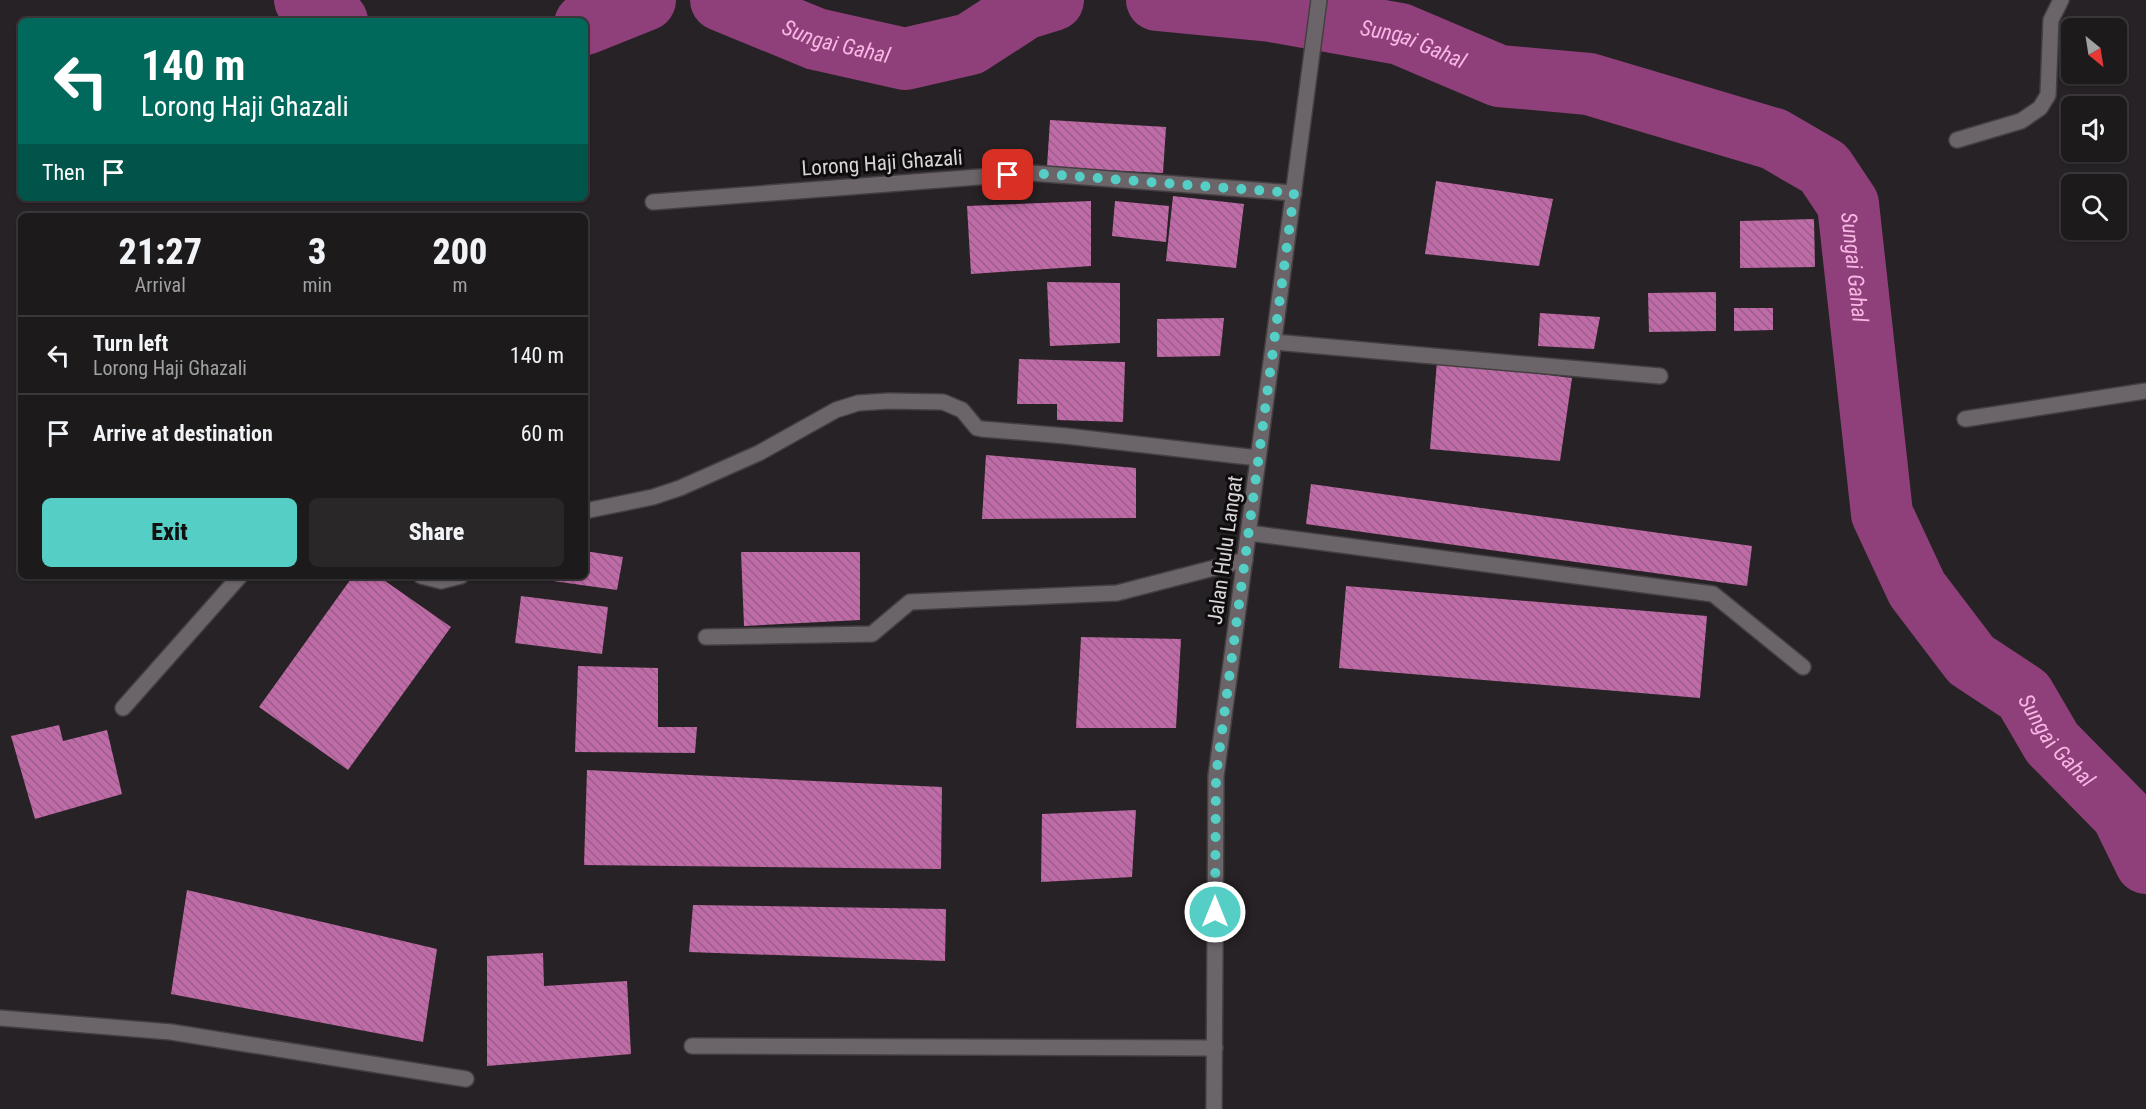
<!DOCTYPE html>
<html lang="en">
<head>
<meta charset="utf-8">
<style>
	:root { --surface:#1d1a1c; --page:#2a2729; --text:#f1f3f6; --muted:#a0a1a3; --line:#3b383b; --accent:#55cec5 }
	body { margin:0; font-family:"Roboto Condensed",sans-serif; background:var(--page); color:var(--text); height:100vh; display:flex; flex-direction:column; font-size:22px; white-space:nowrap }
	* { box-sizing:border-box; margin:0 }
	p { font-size:20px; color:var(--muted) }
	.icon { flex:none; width:33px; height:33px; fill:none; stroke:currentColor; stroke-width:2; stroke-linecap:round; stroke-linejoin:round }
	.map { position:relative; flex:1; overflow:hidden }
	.panel { position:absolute; left:18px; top:213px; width:570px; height:366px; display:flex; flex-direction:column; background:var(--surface); border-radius:9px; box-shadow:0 2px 4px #0004,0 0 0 2px var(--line) }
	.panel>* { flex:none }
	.banner { position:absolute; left:18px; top:18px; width:570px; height:183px; border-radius:9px; box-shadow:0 2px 4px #0004,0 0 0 2px var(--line); background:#00695c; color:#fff; overflow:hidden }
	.needle { width:39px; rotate:150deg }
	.fabs { position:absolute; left:2061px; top:18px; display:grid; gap:12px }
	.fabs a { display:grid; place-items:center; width:66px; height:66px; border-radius:9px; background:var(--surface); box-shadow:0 2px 4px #0004,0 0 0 2px var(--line); font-size:30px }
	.pin { position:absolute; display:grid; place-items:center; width:51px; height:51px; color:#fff; margin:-26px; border-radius:12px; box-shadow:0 3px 9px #0006 }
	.me { position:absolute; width:66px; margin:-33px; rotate:0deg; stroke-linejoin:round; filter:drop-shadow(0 0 4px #0008) }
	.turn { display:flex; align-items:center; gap:21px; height:126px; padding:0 24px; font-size:27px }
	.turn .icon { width:78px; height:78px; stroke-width:2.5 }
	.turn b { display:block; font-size:42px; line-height:51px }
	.then { display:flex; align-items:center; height:57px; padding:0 24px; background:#0003; gap:12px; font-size:22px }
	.eta { display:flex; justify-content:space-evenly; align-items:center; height:102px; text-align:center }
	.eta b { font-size:36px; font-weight:800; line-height:42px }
	.primary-button { display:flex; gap:12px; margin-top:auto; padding:12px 24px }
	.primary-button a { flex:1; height:69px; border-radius:9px; background:var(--accent); color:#111; font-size:24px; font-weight:800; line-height:69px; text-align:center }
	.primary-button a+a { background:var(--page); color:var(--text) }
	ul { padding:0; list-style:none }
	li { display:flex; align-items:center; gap:18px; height:78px; padding:0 24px; border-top:2px solid var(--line) }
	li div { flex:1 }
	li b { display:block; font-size:22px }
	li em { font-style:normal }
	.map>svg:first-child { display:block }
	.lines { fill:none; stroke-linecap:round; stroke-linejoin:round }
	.river { stroke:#8f407a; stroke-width:62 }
	.building { fill:url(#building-back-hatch) }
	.service-casing { stroke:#443f42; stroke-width:18 }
	.minor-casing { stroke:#443f42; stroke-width:18 }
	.tertiary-casing { stroke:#443f42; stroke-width:18 }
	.service { stroke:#6b6569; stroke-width:15 }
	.minor { stroke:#6b6569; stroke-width:15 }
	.tertiary { stroke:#6b6569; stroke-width:15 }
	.route { stroke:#55cec5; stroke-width:10; stroke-dasharray:0 18 }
	.labels { text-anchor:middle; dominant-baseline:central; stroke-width:6; stroke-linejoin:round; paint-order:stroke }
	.street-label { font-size:21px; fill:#d8d4d7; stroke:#0e0c0d }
	.water-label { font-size:22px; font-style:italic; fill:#f8b6e3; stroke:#0e0c0d }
</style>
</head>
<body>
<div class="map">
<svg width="2146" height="1109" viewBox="0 0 2146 1109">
	<defs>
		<pattern id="building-back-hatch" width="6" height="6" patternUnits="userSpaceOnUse" patternTransform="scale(1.5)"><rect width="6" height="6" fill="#bf6ba7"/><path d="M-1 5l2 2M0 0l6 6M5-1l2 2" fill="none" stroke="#995e88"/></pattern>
	</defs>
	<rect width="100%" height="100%" fill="#272225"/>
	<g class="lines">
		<g class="river">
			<path d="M 305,0 L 323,14 L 337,21"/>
			<path id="s1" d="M 721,0 L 816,39 L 905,59 L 970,44 L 1024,9 L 1053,0"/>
			<path id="s2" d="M 1157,0 L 1271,11 L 1400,34 L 1499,76 L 1589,84 L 1774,139 L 1824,168 L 1848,204 L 1882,514 L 1917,589 L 1971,660 L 2024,695 L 2052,743 L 2122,814 L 2146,863"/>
			<path d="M 585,24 L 645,0"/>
		</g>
	</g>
	<g class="building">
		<path d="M 1050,120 L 1166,127 L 1163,173 L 1047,167 Z"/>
		<path d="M 1436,181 L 1553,199 L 1539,266 L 1425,254 Z"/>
		<path d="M 1173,196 L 1244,204 L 1236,268 L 1166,261 Z"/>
		<path d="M 1091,201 L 1091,266 L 971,274 L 967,206 Z"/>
		<path d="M 1115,201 L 1169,206 L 1166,242 L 1112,236 Z"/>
		<path d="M 1814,219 L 1815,267 L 1740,268 L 1740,221 Z"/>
		<path d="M 1047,282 L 1120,283 L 1120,343 L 1050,346 Z"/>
		<path d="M 1716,292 L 1716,331 L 1649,332 L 1648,293 Z"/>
		<path d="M 1734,308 L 1773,308 L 1773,330 L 1734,331 Z"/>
		<path d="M 1540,313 L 1600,317 L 1594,349 L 1538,346 Z"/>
		<path d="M 1224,318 L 1220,356 L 1157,357 L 1157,319 Z"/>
		<path d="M 1019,359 L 1125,362 L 1123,422 L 1057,420 L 1057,404 L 1017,404 Z"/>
		<path d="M 1437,361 L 1572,378 L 1560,461 L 1430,449 Z"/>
		<path d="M 986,455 L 1136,468 L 1136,518 L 982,519 Z"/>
		<path d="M 1311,484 L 1752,546 L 1747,586 L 1306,524 Z"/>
		<path d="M 585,551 L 623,557 L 617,590 L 546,580 L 547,576 L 585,576 Z"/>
		<path d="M 741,552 L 860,552 L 860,620 L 744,626 Z"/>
		<path d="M 353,576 L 378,576 L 451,627 L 348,770 L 259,707 Z"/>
		<path d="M 1346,586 L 1707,616 L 1700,698 L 1339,668 Z"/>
		<path d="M 521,596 L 608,607 L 602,654 L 515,643 Z"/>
		<path d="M 1081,637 L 1181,639 L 1176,728 L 1076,728 Z"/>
		<path d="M 578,666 L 658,668 L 658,727 L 697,727 L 695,753 L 575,752 Z"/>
		<path d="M 59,725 L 63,741 L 107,730 L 122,794 L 35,819 L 11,736 Z"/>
		<path d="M 587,770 L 942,787 L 941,869 L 584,865 Z"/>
		<path d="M 1136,810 L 1132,877 L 1041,882 L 1042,814 Z"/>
		<path d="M 187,890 L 437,949 L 423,1042 L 171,994 Z"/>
		<path d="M 693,905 L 946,909 L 945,961 L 689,952 Z"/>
		<path d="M 543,953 L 544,986 L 627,981 L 631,1054 L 487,1066 L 487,956 Z"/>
	</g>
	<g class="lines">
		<defs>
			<path id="service" d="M 1249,533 L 1713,594 L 1803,667"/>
			<g id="minor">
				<path d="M 1957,140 L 2021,121 L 2040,108 L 2048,95 L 2051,20 L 2061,0"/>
				<path d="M 653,202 L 1031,173 L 1294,193"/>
				<path d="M 1274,342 L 1660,376"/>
				<path d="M 1965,419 L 2146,391"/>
				<path d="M 585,511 L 653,497 L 680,488 L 759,453 L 836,410 L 858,403 L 889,401 L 943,402 L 962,410 L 977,428 L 982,429 L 1066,436 L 1258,458"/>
				<path d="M 421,576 L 441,581 L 461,576"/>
				<path d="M 706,637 L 872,634 L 910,602 L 1117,593 L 1245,560"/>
				<path d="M 123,708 L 240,576"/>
				<path d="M 0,1018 L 171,1032 L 466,1079"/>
				<path d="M 692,1046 L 1215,1048"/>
			</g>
			<path id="tertiary" d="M 1214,1109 L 1216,776 L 1319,0"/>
		</defs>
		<use href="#service" class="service-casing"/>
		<use href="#minor" class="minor-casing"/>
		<use href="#tertiary" class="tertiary-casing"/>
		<use href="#service" class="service"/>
		<use href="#minor" class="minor"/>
		<use href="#tertiary" class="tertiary"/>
	</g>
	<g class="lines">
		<path class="route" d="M 1008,175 L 1031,173 L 1294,193 L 1216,776 L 1215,912"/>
	</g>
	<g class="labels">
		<g class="street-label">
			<text transform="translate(882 163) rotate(-4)">Lorong Haji Ghazali</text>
			<text transform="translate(1225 550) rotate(-82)">Jalan Hulu Langat</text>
		</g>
		<g class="water-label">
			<text stroke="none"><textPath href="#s1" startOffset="123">Sungai Gahal</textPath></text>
			<text stroke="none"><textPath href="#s2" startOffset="261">Sungai Gahal</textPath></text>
			<text stroke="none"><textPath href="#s2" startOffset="801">Sungai Gahal</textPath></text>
			<text stroke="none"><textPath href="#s2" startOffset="1341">Sungai Gahal</textPath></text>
		</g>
	</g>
</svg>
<div class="fabs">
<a><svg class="needle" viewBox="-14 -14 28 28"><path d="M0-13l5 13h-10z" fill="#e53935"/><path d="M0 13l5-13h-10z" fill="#a0a1a3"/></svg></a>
<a><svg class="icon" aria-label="sound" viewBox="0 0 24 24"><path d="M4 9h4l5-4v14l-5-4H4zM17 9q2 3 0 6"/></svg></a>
<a><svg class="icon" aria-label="search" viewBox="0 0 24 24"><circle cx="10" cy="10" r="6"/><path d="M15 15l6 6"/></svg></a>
</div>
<div class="pin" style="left:1008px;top:175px;background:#d93025"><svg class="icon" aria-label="arrive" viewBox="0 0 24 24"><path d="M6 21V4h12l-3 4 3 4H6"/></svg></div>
<svg class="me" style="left:1215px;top:912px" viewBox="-20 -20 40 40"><circle r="17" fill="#55cec5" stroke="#fff" stroke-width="3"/><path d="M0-11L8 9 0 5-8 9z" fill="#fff"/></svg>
<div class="banner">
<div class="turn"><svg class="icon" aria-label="left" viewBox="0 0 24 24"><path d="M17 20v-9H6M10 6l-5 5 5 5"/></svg><div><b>140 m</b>Lorong Haji Ghazali</div></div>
<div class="then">Then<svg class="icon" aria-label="arrive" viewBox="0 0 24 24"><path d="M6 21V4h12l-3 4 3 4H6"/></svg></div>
</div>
<section class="panel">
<div class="eta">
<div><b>21:27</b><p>Arrival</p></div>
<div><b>3</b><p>min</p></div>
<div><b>200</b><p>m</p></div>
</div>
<ul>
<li><svg class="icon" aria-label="left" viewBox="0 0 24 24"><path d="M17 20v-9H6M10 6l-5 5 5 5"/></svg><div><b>Turn left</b><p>Lorong Haji Ghazali</p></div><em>140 m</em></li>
<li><svg class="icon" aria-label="arrive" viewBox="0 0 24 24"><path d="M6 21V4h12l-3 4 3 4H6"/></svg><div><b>Arrive at destination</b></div><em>60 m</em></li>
</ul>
<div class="primary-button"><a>Exit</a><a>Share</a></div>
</section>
</div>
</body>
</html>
